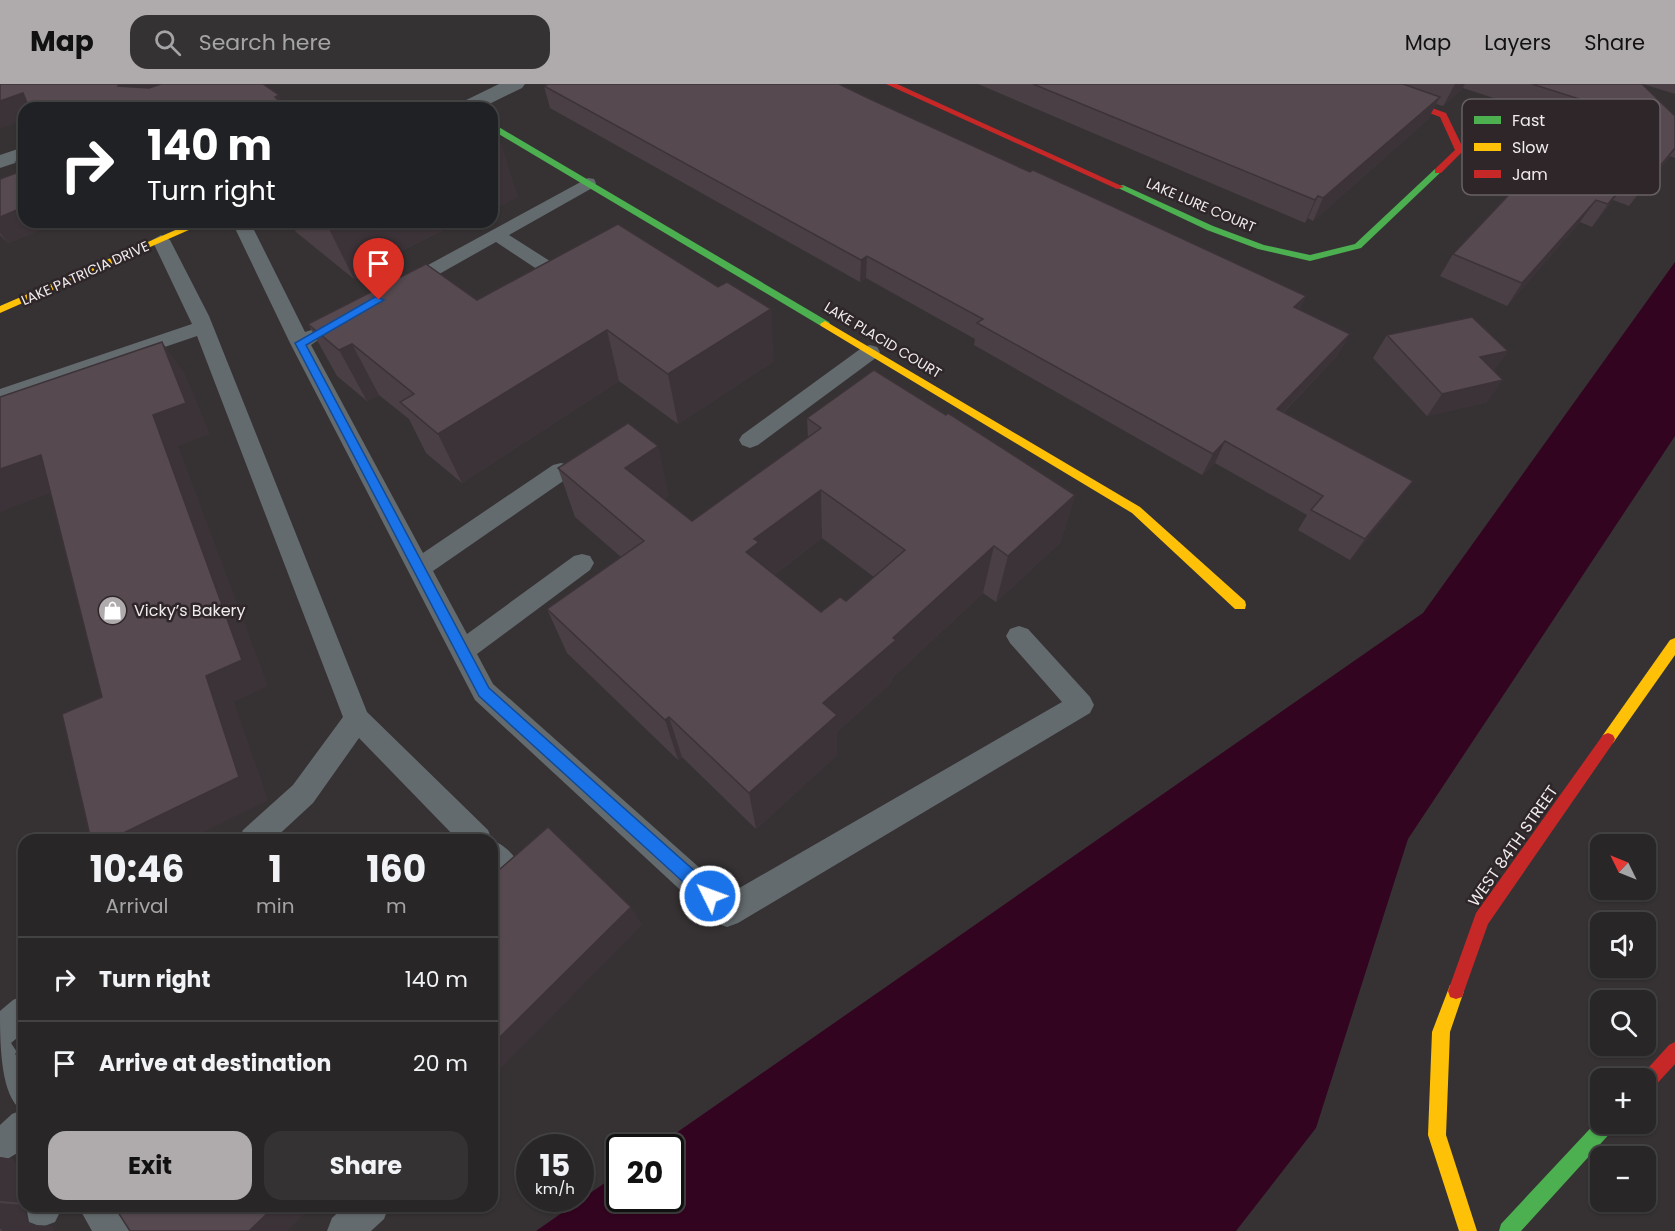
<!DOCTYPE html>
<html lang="en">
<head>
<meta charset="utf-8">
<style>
	:root { --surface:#282627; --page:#343233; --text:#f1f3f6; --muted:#a5a5a7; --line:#444344; --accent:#afaaac }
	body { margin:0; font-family:Poppins,sans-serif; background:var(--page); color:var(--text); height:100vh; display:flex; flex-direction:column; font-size:22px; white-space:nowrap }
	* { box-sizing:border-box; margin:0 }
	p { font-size:20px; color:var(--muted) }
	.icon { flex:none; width:33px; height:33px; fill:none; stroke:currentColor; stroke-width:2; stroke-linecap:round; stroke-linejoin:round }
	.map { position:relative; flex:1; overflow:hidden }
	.details { position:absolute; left:18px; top:750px; width:480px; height:378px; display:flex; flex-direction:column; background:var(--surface); border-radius:18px; box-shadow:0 2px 4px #0004,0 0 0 2px var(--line) }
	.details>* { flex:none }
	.guide { position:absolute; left:18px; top:18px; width:480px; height:126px; border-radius:18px; box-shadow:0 2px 4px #0004,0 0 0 2px var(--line); background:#202124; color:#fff; overflow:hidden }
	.needle { width:39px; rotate:313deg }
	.fabs { position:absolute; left:1590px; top:750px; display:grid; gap:12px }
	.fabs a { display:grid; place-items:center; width:66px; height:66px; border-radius:12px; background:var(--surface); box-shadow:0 2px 4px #0004,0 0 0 2px var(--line); font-size:30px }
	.speed { position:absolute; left:516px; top:1050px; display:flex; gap:12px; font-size:30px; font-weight:700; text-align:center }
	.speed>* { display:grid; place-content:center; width:78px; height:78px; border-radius:50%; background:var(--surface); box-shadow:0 2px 4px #0004,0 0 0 2px var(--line); line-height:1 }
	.speed small { font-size:15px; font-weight:400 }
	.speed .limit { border:3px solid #111; border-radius:9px; background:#fff; color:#111 }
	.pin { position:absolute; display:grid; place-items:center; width:51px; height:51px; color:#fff; margin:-62px -26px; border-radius:50% 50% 50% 0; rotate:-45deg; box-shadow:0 0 6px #0007 }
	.pin .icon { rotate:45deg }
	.me { position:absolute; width:66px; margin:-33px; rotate:312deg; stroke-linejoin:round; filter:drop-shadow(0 0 4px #0008) }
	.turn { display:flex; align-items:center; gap:21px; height:126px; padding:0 30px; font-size:27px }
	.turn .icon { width:78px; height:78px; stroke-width:2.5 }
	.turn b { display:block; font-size:42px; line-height:51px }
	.eta { display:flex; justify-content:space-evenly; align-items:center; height:102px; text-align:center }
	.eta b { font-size:36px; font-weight:700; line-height:42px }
	.action { display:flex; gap:12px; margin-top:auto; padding:12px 30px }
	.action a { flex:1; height:69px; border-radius:18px; background:var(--accent); color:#111; font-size:24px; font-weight:700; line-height:69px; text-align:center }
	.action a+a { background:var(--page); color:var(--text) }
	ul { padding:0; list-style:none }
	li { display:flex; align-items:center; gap:18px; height:84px; padding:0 30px; border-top:2px solid var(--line) }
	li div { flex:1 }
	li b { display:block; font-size:22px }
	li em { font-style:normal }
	header { display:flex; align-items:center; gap:36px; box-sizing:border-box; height:84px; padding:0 30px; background:var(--accent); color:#111 }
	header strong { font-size:28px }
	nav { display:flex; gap:33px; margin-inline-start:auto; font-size:21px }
	.search { width:420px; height:54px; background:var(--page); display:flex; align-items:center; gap:15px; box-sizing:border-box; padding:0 21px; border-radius:18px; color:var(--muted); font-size:22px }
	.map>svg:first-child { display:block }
	.water { fill:#33041f }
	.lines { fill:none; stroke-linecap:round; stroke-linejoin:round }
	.lane { fill:#646b6e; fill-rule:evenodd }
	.street { fill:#646b6e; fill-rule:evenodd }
	.fast { fill:#4caf50; fill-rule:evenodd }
	.slow { fill:#ffc107; fill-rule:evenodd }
	.jam { fill:#c62828; fill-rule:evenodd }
	.wall { fill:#4a3f45; fill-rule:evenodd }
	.shaded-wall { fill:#3c3338 }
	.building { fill:#564950; stroke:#3c3338; stroke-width:1.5; fill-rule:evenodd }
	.route { fill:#1a73e8; stroke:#114b97; stroke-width:1.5 }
	.labels { text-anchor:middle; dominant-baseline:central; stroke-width:5; stroke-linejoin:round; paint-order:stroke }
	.far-street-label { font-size:14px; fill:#f0ebed; stroke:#2e2629 }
	.poi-label { font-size:16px; fill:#f0ebed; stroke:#2e2629; text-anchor:start }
	.street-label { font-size:16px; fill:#f0ebed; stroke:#2e2629 }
	.key { fill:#2e2629; stroke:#686164; stroke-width:1.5 }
	.key-label { font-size:16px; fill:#f0ebed }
</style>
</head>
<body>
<header>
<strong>Map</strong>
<div class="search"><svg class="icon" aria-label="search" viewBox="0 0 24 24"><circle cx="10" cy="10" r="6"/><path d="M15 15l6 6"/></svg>Search here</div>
<nav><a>Map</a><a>Layers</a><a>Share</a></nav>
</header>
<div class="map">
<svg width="1675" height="1147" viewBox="0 0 1675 1147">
	<rect width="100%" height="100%" fill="#363234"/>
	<path class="water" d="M 1675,178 L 1675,352 L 1408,755 L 1316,1044 L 1236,1147 L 536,1147 L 619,1089 L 620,1114 L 670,1114 L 670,1064 L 656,1063 L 1423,529 Z"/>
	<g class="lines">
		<g class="lane">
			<path d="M 588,94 L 594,95 L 596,99 L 594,103 L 509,151 L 578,195 L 580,199 L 578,203 L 564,203 L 496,158 L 409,207 L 395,207 L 393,203 L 395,199 Z"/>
			<path d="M 232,138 L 250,138 L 305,248 L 315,245 L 322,247 L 325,251 L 311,261 L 423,469 L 553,381 L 561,379 L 569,381 L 572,387 L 569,393 L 433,487 L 467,550 L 574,472 L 582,470 L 590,472 L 594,479 L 590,486 L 477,570 L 493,600 L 729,810 L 1062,618 L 1010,559 L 1006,552 L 1010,545 L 1019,542 L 1028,545 L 1090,613 L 1094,621 L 1090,629 L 738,839 L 727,843 L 716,839 L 475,616 L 290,259 Z"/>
			<path d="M 161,151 L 170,156 L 209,232 L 367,628 L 488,746 L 492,756 C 506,762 515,771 521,784 L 516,794 L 506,798 L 492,790 L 492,756 L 458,756 L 359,654 L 313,719 L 273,756 L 239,756 L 243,746 L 293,701 L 343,633 L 197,252 L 0,319 L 0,305 L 192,240 L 152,156 Z"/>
			<path d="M 870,261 L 877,263 L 880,268 L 877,273 L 758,361 L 750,364 L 742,361 L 739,356 L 742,351 L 863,263 Z"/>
			<path d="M 24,911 L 24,948 L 11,959 L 24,979 L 24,1065 L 4,1077 L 0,1075 L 0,1041 L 12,1030 L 22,1026 C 0,1013 0,956 0,927 L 13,916 Z"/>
			<path d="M 26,1122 L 63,1122 L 55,1138 L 42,1143 L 29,1138 Z"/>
			<path d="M 78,1122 L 117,1122 L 131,1147 L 92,1147 Z"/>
			<path d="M 345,1122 L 389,1122 L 384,1135 L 371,1147 L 327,1147 L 332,1134 Z"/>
		</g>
		<g class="street">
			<path d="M 499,0 L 525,0 L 522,4 L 481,24 L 455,24 L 458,20 Z"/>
			<path d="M 24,63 L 24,76 L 0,84 L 0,71 Z"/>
		</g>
		<g class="fast">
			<path d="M 492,39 L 829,238 L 830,240 L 829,242 L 821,242 L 492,46 Z"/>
			<path d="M 1435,85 L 1442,87 L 1361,164 L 1310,177 L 1258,165 L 1207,146 L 1116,103 L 1123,101 L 1213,142 L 1264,161 L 1310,171 L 1355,160 Z"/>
			<path d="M 1600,1034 L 1600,1040 L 1616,1040 L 1613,1046 L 1521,1147 L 1499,1147 L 1501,1140 Z"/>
		</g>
		<g class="slow">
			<path d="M 194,138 L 207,138 L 0,229 L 0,222 Z"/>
			<path d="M 825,237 L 1140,423 L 1245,517 L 1246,521 L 1245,525 L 1235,525 L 1132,429 L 821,242 L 820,240 Z"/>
			<path d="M 1675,554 L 1675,571 L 1613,659 L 1608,661 L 1603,659 L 1601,655 L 1603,651 L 1670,556 Z"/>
			<path d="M 1456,899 L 1462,901 L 1464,907 L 1450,948 L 1446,1051 L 1477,1147 L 1459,1147 L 1428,1051 L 1432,948 L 1450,901 Z"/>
		</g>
		<g class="jam">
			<path d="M 886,0 L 897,0 L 1124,103 L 1117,105 Z"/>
			<path d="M 1353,0 L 1365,0 L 1446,29 L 1464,66 L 1441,89 L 1435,89 L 1435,85 L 1455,66 L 1440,33 Z"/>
			<path d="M 1608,649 L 1613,651 L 1615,655 L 1613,659 L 1488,840 L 1462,913 L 1456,915 L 1450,913 L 1448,907 L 1476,829 L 1603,651 Z"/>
			<path d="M 1675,958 L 1675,980 L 1652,1005 L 1646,1008 L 1646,994 L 1639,994 L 1640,993 L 1669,961 Z"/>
		</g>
	</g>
	<g class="wall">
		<path d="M 978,0 L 1642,0 L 1675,32 L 1675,74 L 1670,72 L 1629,122 L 1613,116 L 1592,143 L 1580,138 L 1507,222 L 1440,192 L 1453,170 L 1526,102 L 1552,80 L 1586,44 L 1463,4 L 1443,22 L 1436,20 L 1428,35 L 1313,137 L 1308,134 L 1305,139 Z"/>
		<path d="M 1643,0 L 1675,0 L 1675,10 Z"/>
		<path d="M 544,2 L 870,15 L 1030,88 L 1306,212 L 1299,226 L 1350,250 L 1337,272 L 1283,329 L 1413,397 L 1397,418 L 1350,476 L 1298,446 L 1307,431 L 1215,379 L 1202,391 L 974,261 L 975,255 L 866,194 L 860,198 L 550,24 Z"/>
		<path d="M 24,75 L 24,138 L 59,138 L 8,159 L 0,151 L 0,95 L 22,86 L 16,78 Z"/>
		<path d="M 291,138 L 459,138 L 399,168 L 401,172 L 354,195 L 296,148 Z"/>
		<path d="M 477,216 L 774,277 L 678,340 L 619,297 L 462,399 L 426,369 L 409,335 L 379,311 L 367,317 L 337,292 L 308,240 Z"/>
		<path d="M 1387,251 L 1508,267 L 1493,287 L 1487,318 L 1427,332 L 1373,274 Z"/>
		<path d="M 807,334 L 1075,411 L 1060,459 L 996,518 L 983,509 L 892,594 L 891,599 L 837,648 L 837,671 L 756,745 L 682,673 L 678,676 L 567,569 L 547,525 L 621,473 L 575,433 L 558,384 L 669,411 L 664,415 L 692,437 L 808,354 ZM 822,454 L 874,493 L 846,517 L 821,528 L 774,491 Z"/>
		<path d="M 0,1073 L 12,1075 L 24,1095 L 24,1122 L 27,1138 L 33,1141 L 51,1142 L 0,1147 Z"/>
	</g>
	<g class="shaded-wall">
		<path d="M 120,0 L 183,0 L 136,18 L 118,2 Z"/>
		<path d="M 1455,0 L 1465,0 L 1463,4 L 1443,22 Z"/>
		<path d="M 23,9 L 34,24 L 24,24 L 24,36 L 0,45 L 0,17 Z"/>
		<path d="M 279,11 L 285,24 L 258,24 L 275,13 Z"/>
		<path d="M 1440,13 L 1428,35 L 1313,137 L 1323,114 Z"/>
		<path d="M 502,62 L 518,113 L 492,126 L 492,67 Z"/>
		<path d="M 1675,64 L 1675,65 L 1629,122 L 1646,99 Z"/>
		<path d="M 1630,93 L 1613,116 L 1592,143 L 1608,120 Z"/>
		<path d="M 1318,112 L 1308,134 L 1305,139 L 1315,116 Z"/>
		<path d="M 1596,116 L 1580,138 L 1507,222 L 1522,199 Z"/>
		<path d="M 24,123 L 24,138 L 59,138 L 8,159 L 0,149 L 0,133 Z"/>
		<path d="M 340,138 L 459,138 L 399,168 L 401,172 L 354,195 L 328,143 Z"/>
		<path d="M 867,172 L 866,194 L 860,198 L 861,176 Z"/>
		<path d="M 1306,212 L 1295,234 L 1294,223 Z"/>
		<path d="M 771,225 L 774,277 L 678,340 L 668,290 Z"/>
		<path d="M 607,246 L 619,297 L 462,399 L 438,350 Z"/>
		<path d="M 1350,250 L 1337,272 L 1265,347 L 1277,325 Z"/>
		<path d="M 162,258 L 185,290 L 210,350 L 178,362 L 268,602 L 234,618 L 268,716 L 187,756 L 109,756 L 206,592 L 153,331 Z"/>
		<path d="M 352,260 L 379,311 L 367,317 L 339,266 Z"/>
		<path d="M 1508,267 L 1491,290 L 1480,273 Z"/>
		<path d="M 1503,296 L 1487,318 L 1427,332 L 1442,310 Z"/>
		<path d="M 1225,357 L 1215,379 L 1202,391 L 1213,370 Z"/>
		<path d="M 658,362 L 669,411 L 638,433 L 625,384 Z"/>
		<path d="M 41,371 L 71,401 L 0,428 L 0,385 Z"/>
		<path d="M 1413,397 L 1397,418 L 1350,476 L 1365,455 Z"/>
		<path d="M 821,406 L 822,454 L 763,499 L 746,468 L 754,455 Z"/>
		<path d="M 1075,411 L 1060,459 L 996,518 L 1008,472 Z"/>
		<path d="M 994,462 L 983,509 L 892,594 L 891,599 L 837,648 L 837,671 L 756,745 L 749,709 L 823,619 L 893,554 Z"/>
		<path d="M 669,633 L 682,673 L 678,676 L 665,636 Z"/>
		<path d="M 631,823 L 642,841 L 492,993 L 492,961 Z"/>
		<path d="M 0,1073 L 12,1075 L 24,1095 L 24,1119 L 0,1117 Z"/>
		<path d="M 0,1119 L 24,1121 L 27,1138 L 33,1141 L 51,1142 L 54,1147 L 3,1147 L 0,1144 Z"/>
		<path d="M 275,1122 L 312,1122 L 287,1147 L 249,1147 Z"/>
	</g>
	<g class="building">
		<path d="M 0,0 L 120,0 L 118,2 L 149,4 L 161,0 L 263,0 L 279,11 L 275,13 L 278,16 L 258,24 L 29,24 L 23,9 L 0,17 Z"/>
		<path d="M 548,0 L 839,0 L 870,15 L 1030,88 L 1033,86 L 1099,116 L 1306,212 L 1294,223 L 1350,250 L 1277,325 L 1413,397 L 1365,455 L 1311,426 L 1323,412 L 1225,357 L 1213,370 L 977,239 L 983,235 L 867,172 L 861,176 L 544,2 Z"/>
		<path d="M 1033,0 L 1403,0 L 1440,13 L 1323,114 L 1318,112 L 1315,116 Z"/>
		<path d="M 1532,0 L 1642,0 L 1675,32 L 1675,64 L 1646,99 L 1630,93 L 1608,120 L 1596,116 L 1522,199 L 1453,170 L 1520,99 L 1526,102 L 1546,78 L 1552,80 L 1605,23 Z"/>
		<path d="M 492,56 L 502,62 L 492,67 Z"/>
		<path d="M 24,75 L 24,84 L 16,78 Z"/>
		<path d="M 24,86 L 24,123 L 0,133 L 0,95 Z"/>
		<path d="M 322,138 L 340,138 L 328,143 Z"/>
		<path d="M 618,140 L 718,203 L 727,198 L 771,225 L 668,290 L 607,246 L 438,350 L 400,318 L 414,310 L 352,260 L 339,266 L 308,240 L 426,180 L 477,216 Z"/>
		<path d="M 1472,233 L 1508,267 L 1480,273 L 1503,296 L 1442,310 L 1387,251 Z"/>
		<path d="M 162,258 L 186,319 L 153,331 L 242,576 L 206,592 L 239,693 L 109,756 L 91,756 L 62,630 L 102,613 L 41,371 L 0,385 L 0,313 Z"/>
		<path d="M 874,286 L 946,331 L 948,329 L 1075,411 L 1008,472 L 994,462 L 893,554 L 896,556 L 823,619 L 837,631 L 749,709 L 669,633 L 665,636 L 547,525 L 644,457 L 558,384 L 628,339 L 658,362 L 625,384 L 692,437 L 821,344 L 807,334 ZM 821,406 L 905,466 L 846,517 L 840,513 L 821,528 L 746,468 L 759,458 L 754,455 Z"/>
		<path d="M 548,743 L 631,823 L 492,961 L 492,792 Z"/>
		<path d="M 24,964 L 24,983 L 16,970 Z"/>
		<path d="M 114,1122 L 275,1122 L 249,1147 L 130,1147 Z"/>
	</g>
	<path class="route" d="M 375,213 L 384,216 L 306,261 L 489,604 L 716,806 L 718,812 L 716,817 L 710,820 L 704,817 L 479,612 L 295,259 Z"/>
	<defs>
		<symbol id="shop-disc" viewBox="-11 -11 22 22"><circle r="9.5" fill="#afaaac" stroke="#2e2629"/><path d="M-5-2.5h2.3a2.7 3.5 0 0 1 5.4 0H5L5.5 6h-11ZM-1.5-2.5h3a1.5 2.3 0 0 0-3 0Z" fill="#fff"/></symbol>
	</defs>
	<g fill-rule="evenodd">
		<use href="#shop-disc" x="96" y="510" width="33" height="33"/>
	</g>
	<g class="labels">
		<g class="far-street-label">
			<text transform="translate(1201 121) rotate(23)">LAKE LURE COURT</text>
			<text transform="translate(85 189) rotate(-24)">LAKE PATRICIA DRIVE</text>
			<text transform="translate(883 256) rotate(31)">LAKE PLACID COURT</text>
		</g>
		<g class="poi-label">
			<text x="134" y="526">Vicky’s Bakery</text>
		</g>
		<g class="street-label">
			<text transform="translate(1513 762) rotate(-55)">WEST 84TH STREET</text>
		</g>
	</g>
	<rect x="1462" y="15" width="198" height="96" rx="9" class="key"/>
	<rect x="1474" y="32" width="27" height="8" fill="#4caf50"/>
	<rect x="1474" y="59" width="27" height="8" fill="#ffc107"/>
	<rect x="1474" y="86" width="27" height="8" fill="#c62828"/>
	<g class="key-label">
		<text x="1512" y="42">Fast</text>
		<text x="1512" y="69">Slow</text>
		<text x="1512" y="96">Jam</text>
	</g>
</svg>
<div class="fabs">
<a><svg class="needle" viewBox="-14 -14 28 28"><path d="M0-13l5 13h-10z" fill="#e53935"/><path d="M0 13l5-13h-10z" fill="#a5a5a7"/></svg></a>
<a><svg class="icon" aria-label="sound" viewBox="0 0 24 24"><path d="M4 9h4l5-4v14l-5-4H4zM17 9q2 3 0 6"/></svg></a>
<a><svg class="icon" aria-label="search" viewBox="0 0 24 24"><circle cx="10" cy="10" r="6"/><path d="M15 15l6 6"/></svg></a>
<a>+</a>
<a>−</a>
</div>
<div class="speed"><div>15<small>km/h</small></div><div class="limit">20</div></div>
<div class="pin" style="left:379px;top:216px;background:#d93025"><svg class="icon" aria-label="arrive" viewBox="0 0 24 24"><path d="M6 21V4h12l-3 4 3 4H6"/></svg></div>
<svg class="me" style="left:710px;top:812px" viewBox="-20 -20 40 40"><circle r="17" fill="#1a73e8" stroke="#fff" stroke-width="3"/><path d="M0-11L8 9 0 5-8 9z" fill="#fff"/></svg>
<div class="guide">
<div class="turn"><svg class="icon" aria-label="right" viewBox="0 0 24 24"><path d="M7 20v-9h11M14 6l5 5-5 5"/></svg><div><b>140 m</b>Turn right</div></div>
</div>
<section class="details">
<div class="eta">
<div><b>10:46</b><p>Arrival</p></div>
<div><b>1</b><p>min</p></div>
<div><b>160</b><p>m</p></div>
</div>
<ul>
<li><svg class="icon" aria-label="right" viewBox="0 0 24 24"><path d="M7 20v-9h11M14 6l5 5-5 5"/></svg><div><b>Turn right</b></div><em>140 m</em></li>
<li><svg class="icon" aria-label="arrive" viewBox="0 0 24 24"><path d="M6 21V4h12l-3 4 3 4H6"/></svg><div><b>Arrive at destination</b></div><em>20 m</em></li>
</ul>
<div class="action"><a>Exit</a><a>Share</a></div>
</section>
</div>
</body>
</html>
